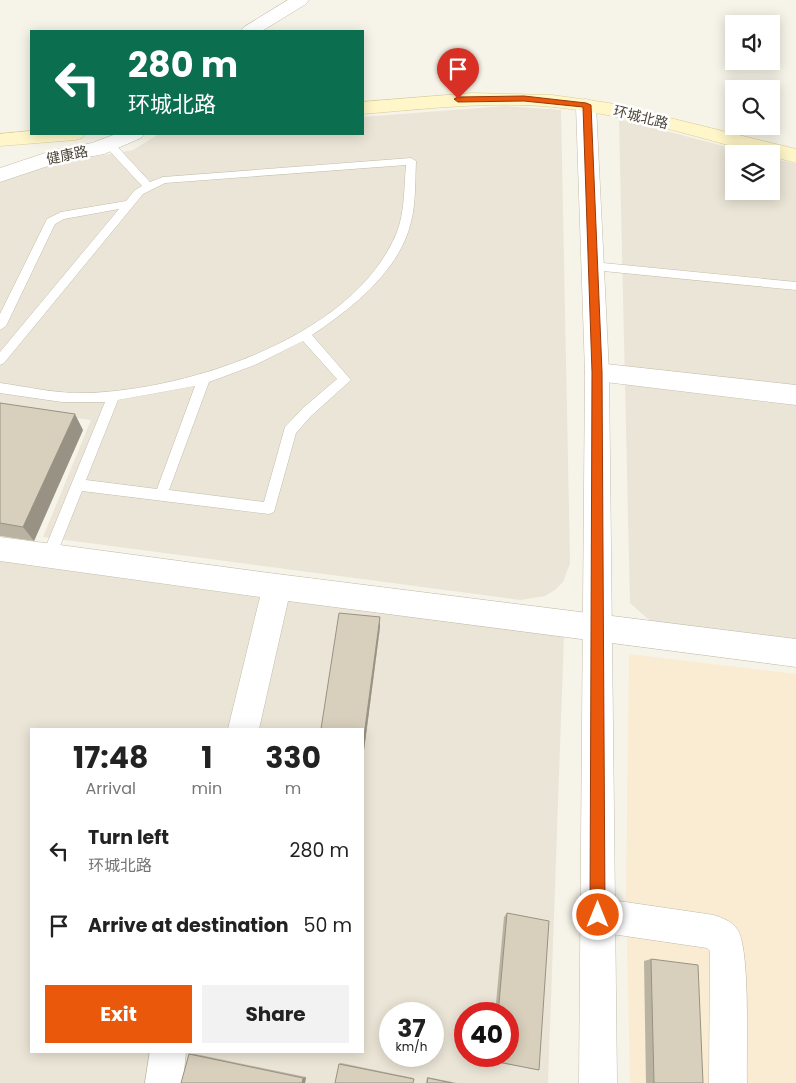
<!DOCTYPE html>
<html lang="en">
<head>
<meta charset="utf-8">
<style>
	:root { --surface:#fff; --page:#f2f2f2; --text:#222; --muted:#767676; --accent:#ea580c }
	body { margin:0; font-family:Poppins,"Noto Sans SC",sans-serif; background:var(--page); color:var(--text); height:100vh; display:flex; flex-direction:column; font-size:19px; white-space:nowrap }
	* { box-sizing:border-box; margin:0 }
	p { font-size:16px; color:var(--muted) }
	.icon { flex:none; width:28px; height:28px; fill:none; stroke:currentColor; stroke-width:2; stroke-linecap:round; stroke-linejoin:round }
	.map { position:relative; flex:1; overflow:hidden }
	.details { position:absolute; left:30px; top:728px; width:334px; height:325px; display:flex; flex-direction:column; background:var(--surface); border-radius:0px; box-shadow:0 2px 12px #0003 }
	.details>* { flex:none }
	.banner { position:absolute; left:30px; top:30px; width:334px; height:105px; border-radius:0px; box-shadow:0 2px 12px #0003; background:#0b6e4f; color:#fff; overflow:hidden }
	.tools { position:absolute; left:725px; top:15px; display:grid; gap:10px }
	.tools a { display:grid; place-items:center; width:55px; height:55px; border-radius:0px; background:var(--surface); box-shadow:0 2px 12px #0003; font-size:25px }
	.speed { position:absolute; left:379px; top:1002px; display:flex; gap:10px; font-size:25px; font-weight:700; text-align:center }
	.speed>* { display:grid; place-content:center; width:65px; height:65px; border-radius:50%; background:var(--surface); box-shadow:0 2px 12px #0003; line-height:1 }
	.speed small { font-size:12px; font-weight:400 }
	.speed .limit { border:8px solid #d22; background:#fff; color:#111 }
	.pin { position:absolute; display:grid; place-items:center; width:42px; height:42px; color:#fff; margin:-51px -21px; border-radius:50% 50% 50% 0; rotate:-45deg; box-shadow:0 0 5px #0007 }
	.pin .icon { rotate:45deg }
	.me { position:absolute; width:55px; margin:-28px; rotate:0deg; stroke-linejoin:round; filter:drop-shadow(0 0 4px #0008) }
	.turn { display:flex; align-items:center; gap:18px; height:105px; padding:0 15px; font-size:22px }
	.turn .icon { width:65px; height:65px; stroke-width:2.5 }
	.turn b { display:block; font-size:35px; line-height:42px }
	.eta { display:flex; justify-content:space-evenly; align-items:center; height:85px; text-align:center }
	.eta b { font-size:30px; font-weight:700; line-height:35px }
	.button { display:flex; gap:10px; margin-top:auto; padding:10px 15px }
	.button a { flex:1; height:58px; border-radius:0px; background:var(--accent); color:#fff; font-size:20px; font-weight:700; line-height:58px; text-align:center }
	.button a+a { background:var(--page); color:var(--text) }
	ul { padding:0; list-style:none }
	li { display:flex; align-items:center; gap:15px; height:75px; padding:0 15px }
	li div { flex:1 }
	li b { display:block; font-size:19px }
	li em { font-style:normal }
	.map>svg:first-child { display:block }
	.residential { fill:#eae5d6; fill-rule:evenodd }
	.commercial { fill:#f9ecd2 }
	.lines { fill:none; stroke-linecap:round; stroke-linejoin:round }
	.service-casing { stroke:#c2bcaa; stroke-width:1 }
	.minor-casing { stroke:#c2bcaa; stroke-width:1 }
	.tertiary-casing { stroke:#c2bcaa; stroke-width:1 }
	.secondary-casing { stroke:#dacd94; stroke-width:1 }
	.service { fill:#fff; fill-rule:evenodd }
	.minor { fill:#fff; fill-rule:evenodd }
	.tertiary { fill:#fff; fill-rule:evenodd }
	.secondary { fill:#fff6c9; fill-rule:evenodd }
	.wall { fill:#bab3a2 }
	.shaded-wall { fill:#979284 }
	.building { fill:#d8d0bc; stroke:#979284 }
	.route { fill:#ea580c; stroke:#983908 }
	.labels { text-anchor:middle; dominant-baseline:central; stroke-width:5; stroke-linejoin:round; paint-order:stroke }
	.far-street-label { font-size:14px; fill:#4a4436; stroke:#fff }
</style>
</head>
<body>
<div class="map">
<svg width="796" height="1083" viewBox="0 0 796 1083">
	<rect width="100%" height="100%" fill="#f6f3e8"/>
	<g class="residential">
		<path d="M 505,106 L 561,110 L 570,563 L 563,582 L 555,590 L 545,596 L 521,600 L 43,537 L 91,420 L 0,408 L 0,181 L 35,167 L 133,150 L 159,134 L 362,134 L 363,117 Z"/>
		<path d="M 619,119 L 755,154 L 734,154 L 734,191 L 771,191 L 771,158 L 796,164 L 796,645 L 658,628 L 630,603 Z"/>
		<path d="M 0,558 L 272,593 L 238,729 L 31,729 L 31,1051 L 159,1051 L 152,1083 L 0,1083 Z"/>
		<path d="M 285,600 L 564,635 L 548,1083 L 175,1083 L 179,1051 L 362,1051 L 362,729 L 253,729 ZM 390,1014 L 432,1014 L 432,1056 L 390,1056 ZM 465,1014 L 508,1014 L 508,1056 L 465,1056 Z"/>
	</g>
	<path class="commercial" d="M 629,654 L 796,674 L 796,1083 L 630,1083 L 626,894 Z"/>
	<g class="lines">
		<defs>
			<g id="service">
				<path d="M 109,141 L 113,142 L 150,182 L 163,177 L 411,158 L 416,161 C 415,181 416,202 411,222 C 399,272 352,308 312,335 L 351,380 L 311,416 L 296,433 L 274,512 L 269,514 L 82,491 L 56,556 L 54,560 L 49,562 L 44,560 L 42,556 L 105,402 L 62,402 L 0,393 L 0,383 C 29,387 57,394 86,393 C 190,390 355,336 397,232 C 405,211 404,187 406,165 L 165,183 L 143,194 L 4,363 L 0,365 L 0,352 L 119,209 L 64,219 L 55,224 L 6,326 L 0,330 L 0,314 L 47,219 L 61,212 L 126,201 L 135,190 L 142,186 L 105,146 L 104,144 ZM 303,341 L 337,379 L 303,408 L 285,427 L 264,502 L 169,490 L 209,382 L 257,364 ZM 195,386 L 157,489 L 86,480 L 118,400 Z"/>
				<path d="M 593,262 L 796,282 L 796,290 L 593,270 L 587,266 Z"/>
			</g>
			<g id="minor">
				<path d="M 288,0 L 309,0 L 306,4 L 262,31 L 241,31 L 244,27 Z"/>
				<path d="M 116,134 L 144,134 L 141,138 L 104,154 L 57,163 L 0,182 L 0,168 L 54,150 L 92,143 Z"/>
				<path d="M 597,363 L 796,385 L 796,405 L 597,381 L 588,379 L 585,372 L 588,365 Z"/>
				<path d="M 0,537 L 277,574 L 796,639 L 796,667 L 288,601 L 259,729 L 228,729 L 260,597 L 0,561 Z"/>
				<path d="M 598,898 L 714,915 C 722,918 732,921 737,929 C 751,947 746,1055 747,1083 L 709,1083 L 710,951 L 707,948 L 598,932 L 586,927 L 581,915 L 586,903 Z"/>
				<path d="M 150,1051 L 186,1051 L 183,1083 L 145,1083 Z"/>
			</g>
			<path id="tertiary" d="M 586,99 L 593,101 L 596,105 L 609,372 L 617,1083 L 579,1083 L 585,372 L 576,105 L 579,101 Z"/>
			<g id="secondary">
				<path d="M 472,93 L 552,95 L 609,103 L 796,149 L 796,163 L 771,156 L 771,154 L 761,154 C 693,136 624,114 553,107 C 490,101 426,109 362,114 L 362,102 Z"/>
				<path d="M 31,131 L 31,134 L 85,134 L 82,138 L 75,140 L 0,146 L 0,134 Z"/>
			</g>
		</defs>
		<use href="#service" class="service-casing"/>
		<use href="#minor" class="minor-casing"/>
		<use href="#tertiary" class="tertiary-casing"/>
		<use href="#secondary" class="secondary-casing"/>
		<use href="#service" class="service"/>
		<use href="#minor" class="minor"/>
		<use href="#tertiary" class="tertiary"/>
		<use href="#secondary" class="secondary"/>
	</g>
	<g class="wall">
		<path d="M 0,403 L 83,430 L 34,541 L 0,536 Z"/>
		<path d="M 380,627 L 364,750 L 362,750 L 362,729 Z"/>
		<path d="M 507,913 L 539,1070 L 490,1061 L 491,1056 L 508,1056 L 508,1014 L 495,1014 L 504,917 Z"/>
		<path d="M 651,959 L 703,1083 L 646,1083 L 644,961 Z"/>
		<path d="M 189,1054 L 195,1054 L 306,1077 L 305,1083 Z"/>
		<path d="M 341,1063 L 413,1078 L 414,1079 L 339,1064 Z"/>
		<path d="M 427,1077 L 457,1083 L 426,1083 Z"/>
	</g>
	<g class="shaded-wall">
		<path d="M 75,414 L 83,430 L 34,541 L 23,527 Z"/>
		<path d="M 380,617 L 380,627 L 364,750 L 363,743 Z"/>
		<path d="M 306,1077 L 305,1083 L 302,1083 L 303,1078 Z"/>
	</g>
	<g class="building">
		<path d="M 0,403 L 75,414 L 23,527 L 0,523 Z"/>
		<path d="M 339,613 L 380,617 L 363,743 L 362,742 L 362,729 L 321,729 Z"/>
		<path d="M 507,913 L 549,921 L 539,1070 L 493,1061 L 494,1056 L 508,1056 L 508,1014 L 498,1014 Z"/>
		<path d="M 651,959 L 698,965 L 703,1083 L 654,1083 Z"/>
		<path d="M 189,1054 L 303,1078 L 302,1083 L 181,1083 Z"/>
		<path d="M 339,1064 L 414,1079 L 413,1083 L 335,1083 Z"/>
		<path d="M 428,1078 L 452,1083 L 427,1083 Z"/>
	</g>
	<path class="route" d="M 524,96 L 586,103 L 591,105 L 602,372 L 605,915 L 603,920 L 598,922 L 592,920 L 590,915 L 592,372 L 583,107 L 524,101 L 458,102 L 454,99 L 458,97 Z"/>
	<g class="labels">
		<g class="far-street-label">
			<text transform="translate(641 117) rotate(14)">环城北路</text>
			<text transform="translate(67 155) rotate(-12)">健康路</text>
		</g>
	</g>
</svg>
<div class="tools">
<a><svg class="icon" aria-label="sound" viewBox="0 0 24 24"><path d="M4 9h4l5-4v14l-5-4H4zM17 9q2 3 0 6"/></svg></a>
<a><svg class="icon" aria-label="search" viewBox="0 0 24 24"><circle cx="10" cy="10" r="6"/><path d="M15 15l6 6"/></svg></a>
<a><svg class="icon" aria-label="layers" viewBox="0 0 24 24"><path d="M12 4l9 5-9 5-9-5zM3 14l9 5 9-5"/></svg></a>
</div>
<div class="speed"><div>37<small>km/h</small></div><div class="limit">40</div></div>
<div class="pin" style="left:458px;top:99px;background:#d93025"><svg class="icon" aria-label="arrive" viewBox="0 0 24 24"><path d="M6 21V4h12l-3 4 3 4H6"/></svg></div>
<svg class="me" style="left:598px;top:915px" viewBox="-20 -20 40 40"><circle r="17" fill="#ea580c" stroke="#fff" stroke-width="3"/><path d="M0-11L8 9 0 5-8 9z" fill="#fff"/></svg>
<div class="banner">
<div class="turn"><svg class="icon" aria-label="left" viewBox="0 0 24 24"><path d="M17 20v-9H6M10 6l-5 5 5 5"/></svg><div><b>280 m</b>环城北路</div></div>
</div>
<section class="details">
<div class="eta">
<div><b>17:48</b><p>Arrival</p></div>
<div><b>1</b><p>min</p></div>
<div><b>330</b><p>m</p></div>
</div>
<ul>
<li><svg class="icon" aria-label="left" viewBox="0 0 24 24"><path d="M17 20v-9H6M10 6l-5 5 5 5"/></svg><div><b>Turn left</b><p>环城北路</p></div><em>280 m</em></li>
<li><svg class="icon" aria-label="arrive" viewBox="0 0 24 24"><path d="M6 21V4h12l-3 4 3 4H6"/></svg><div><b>Arrive at destination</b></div><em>50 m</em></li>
</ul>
<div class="button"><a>Exit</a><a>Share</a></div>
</section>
</div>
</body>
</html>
